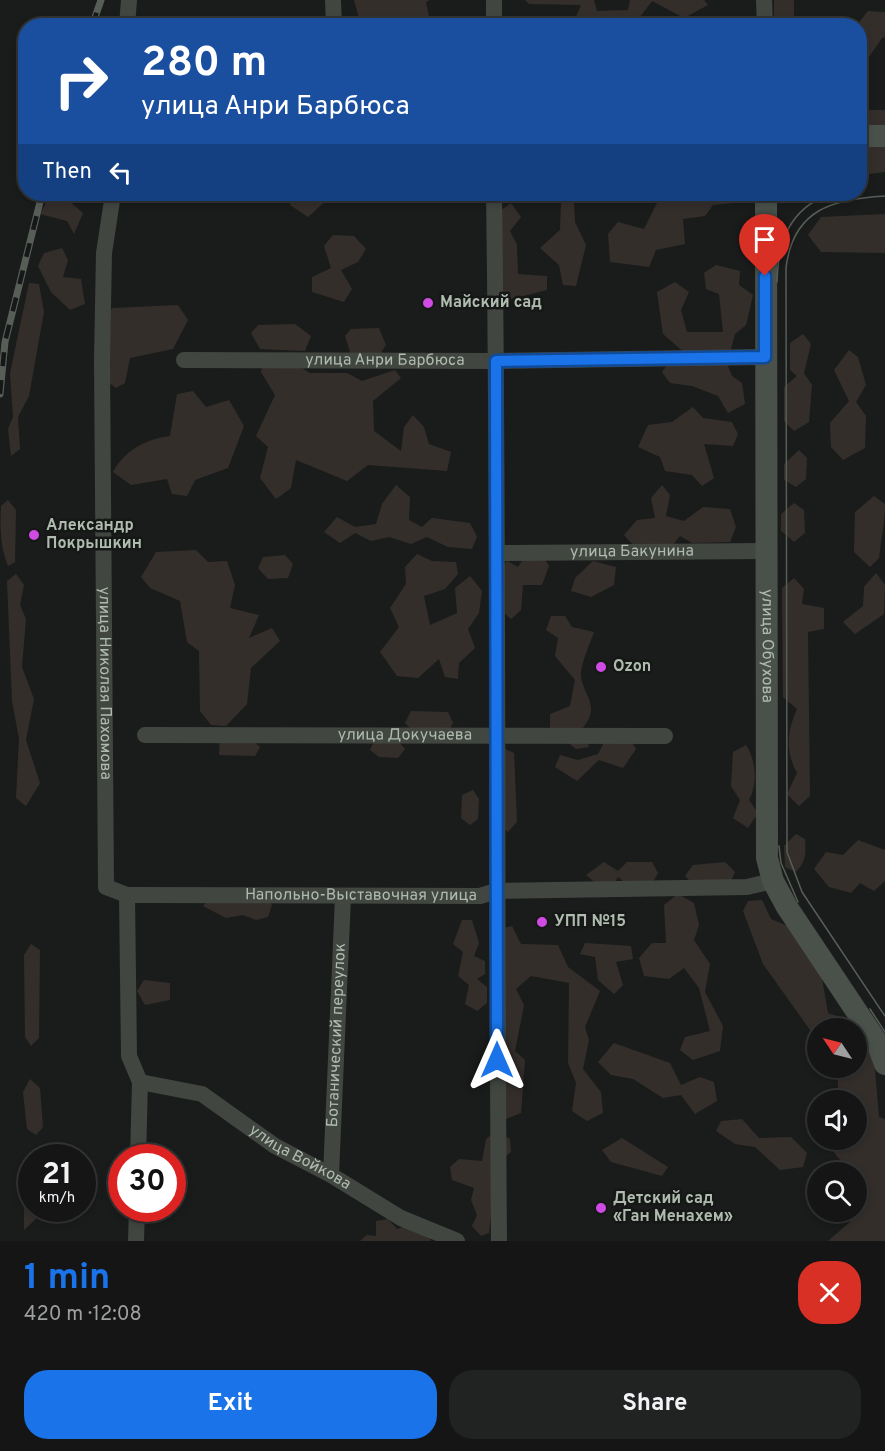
<!DOCTYPE html>
<html lang="en">
<head>
<meta charset="utf-8">
<style>
	:root { --surface:#141514; --page:#212222; --text:#f1f3f6; --muted:#9d9fa0; --line:#333434; --accent:#1a73e8 }
	body { margin:0; font-family:Overpass,sans-serif; background:var(--page); color:var(--text); height:100vh; display:flex; flex-direction:column; font-size:22px; white-space:nowrap }
	* { box-sizing:border-box; margin:0 }
	p { font-size:20px; color:var(--muted) }
	.icon { flex:none; width:33px; height:33px; fill:none; stroke:currentColor; stroke-width:2; stroke-linecap:round; stroke-linejoin:round }
	.map { position:relative; height:1241px; overflow:hidden }
	.details { display:flex; flex-direction:column; background:var(--surface); flex:1 }
	.details>* { flex:none }
	.hud { position:absolute; left:18px; top:18px; width:849px; height:183px; border-radius:24px; box-shadow:0 3px 9px #0003,0 0 0 2px var(--line); background:#1a4fa0; color:#fff; overflow:hidden }
	.needle { width:39px; rotate:305deg }
	.tools { position:absolute; left:807px; top:1018px; display:grid; gap:12px }
	.tools a { display:grid; place-items:center; width:60px; height:60px; border-radius:50%; background:var(--surface); box-shadow:0 3px 9px #0003,0 0 0 2px var(--line); font-size:30px }
	.speed { position:absolute; left:18px; top:1144px; display:flex; gap:12px; font-size:30px; font-weight:700; text-align:center }
	.speed>* { display:grid; place-content:center; width:78px; height:78px; border-radius:50%; background:var(--surface); box-shadow:0 3px 9px #0003,0 0 0 2px var(--line); line-height:1 }
	.speed small { font-size:15px; font-weight:400 }
	.speed .limit { border:9px solid #d22; background:#fff; color:#111 }
	.pin { position:absolute; display:grid; place-items:center; width:51px; height:51px; color:#fff; margin:-62px -26px; border-radius:50% 50% 50% 0; rotate:-45deg; box-shadow:0 0 6px #0007 }
	.pin .icon { rotate:45deg }
	.me { position:absolute; width:66px; margin:-33px; rotate:0deg; stroke-linejoin:round; filter:drop-shadow(0 0 4px #0008) }
	.turn { display:flex; align-items:center; gap:21px; height:126px; padding:0 24px; font-size:27px }
	.turn .icon { width:78px; height:78px; stroke-width:2.5 }
	.turn b { display:block; font-size:42px; line-height:51px }
	.then { display:flex; align-items:center; height:57px; padding:0 24px; background:#0003; gap:12px; font-size:22px }
	.round { display:grid; place-items:center; flex:none; width:63px; height:63px; border-radius:24px; background:var(--page) }
	.overview { display:flex; align-items:center; justify-content:space-between; height:102px; padding:0 24px }
	h1 { font-size:36px; font-weight:700; line-height:45px; color:var(--accent) }
	.primary-button { display:flex; gap:12px; margin-top:auto; padding:12px 24px }
	.primary-button a { flex:1; height:69px; border-radius:24px; background:var(--accent); color:#fff; font-size:24px; font-weight:700; line-height:69px; text-align:center }
	.primary-button a+a { background:var(--page); color:var(--text) }
	.map>svg:first-child { display:block }
	.green { fill:#342e2b }
	.lines { fill:none; stroke-linecap:round; stroke-linejoin:round }
	.street { stroke:#414641; stroke-width:16 }
	.secondary { stroke:#4a514a; stroke-width:22 }
	.tram { stroke:#575e57; stroke-width:1.5 }
	.rail-casing { stroke:#575e57; stroke-width:7 }
	.rail { stroke:#151816; stroke-width:4.5; stroke-dasharray:14; stroke-linecap:butt }
	.route-casing { stroke:#114b97; stroke-width:15 }
	.route { stroke:#1a73e8; stroke-width:10 }
	.poi-dot { fill:#d04be4; stroke:#151816; stroke-width:2 }
	.labels { text-anchor:middle; dominant-baseline:central; stroke-width:5; stroke-linejoin:round; paint-order:stroke }
	.poi-label { font-size:16px; font-weight:bold; fill:#afbbae; stroke:#151816; text-anchor:start }
	.street-label { font-size:16px; fill:#afbbae; stroke:#151816 }
</style>
</head>
<body>
<div class="map">
<svg width="885" height="1241" viewBox="0 0 885 1241">
	<rect width="100%" height="100%" fill="#1a1c1b"/>
	<g class="green">
		<path d="M 354,0 L 430,0 L 426,2 L 429,17 L 407,22 L 392,16 L 359,18 Z"/>
		<path d="M 525,0 L 594,0 L 597,11 L 628,10 L 630,0 L 704,0 L 708,5 L 684,18 L 652,1 L 634,25 L 572,26 L 581,5 L 529,4 Z"/>
		<path d="M 774,0 L 794,0 L 794,17 L 786,25 L 774,17 Z"/>
		<path d="M 868,11 L 885,12 L 885,37 L 882,38 L 869,57 L 860,55 L 860,26 L 857,25 Z"/>
		<path d="M 860,110 L 885,110 L 885,172 L 860,175 Z"/>
		<path d="M 51,194 L 61,194 L 83,213 L 74,234 L 67,221 L 40,214 Z"/>
		<path d="M 292,194 L 372,194 L 368,197 L 330,197 L 308,217 L 290,205 Z"/>
		<path d="M 687,194 L 747,194 L 743,202 L 713,205 L 705,216 L 683,219 L 685,244 L 656,250 L 649,267 L 610,262 L 608,234 L 618,222 L 644,229 L 657,203 L 682,202 Z"/>
		<path d="M 561,202 L 574,202 L 575,222 L 586,245 L 576,286 L 563,285 L 559,265 L 540,248 L 560,230 Z"/>
		<path d="M 511,203 L 521,217 L 510,231 L 517,245 L 518,274 L 547,276 L 547,290 L 511,299 L 499,291 L 497,213 Z"/>
		<path d="M 885,214 L 885,253 L 821,252 L 808,235 L 821,217 Z"/>
		<path d="M 333,235 L 354,236 L 366,249 L 358,262 L 341,270 L 352,289 L 344,302 L 312,292 L 312,277 L 331,268 L 324,246 Z"/>
		<path d="M 62,248 L 68,260 L 63,277 L 81,279 L 85,304 L 70,310 L 51,292 L 38,266 L 44,253 Z"/>
		<path d="M 716,265 L 740,271 L 739,285 L 753,295 L 746,325 L 735,334 L 730,352 L 685,353 L 663,334 L 657,292 L 675,282 L 689,292 L 681,310 L 687,332 L 723,332 L 719,294 L 706,289 L 704,273 Z"/>
		<path d="M 29,283 L 39,284 L 44,312 L 29,396 L 18,417 L 20,449 L 11,456 L 8,429 L 13,417 L 10,373 Z"/>
		<path d="M 178,305 L 188,320 L 173,349 L 130,358 L 125,383 L 116,388 L 109,383 L 106,319 L 112,308 Z"/>
		<path d="M 295,324 L 311,336 L 305,351 L 260,349 L 251,333 L 258,325 Z"/>
		<path d="M 379,328 L 386,345 L 378,357 L 351,355 L 345,336 L 351,329 Z"/>
		<path d="M 803,334 L 811,344 L 804,373 L 812,385 L 809,422 L 794,431 L 784,421 L 784,387 L 797,376 L 790,370 L 790,343 Z"/>
		<path d="M 849,350 L 858,357 L 866,385 L 856,402 L 866,416 L 865,448 L 843,460 L 831,447 L 830,423 L 849,401 L 834,370 Z"/>
		<path d="M 291,361 L 310,373 L 347,373 L 362,381 L 395,370 L 401,378 L 373,401 L 374,431 L 401,451 L 404,427 L 413,415 L 424,427 L 429,444 L 451,452 L 447,471 L 368,465 L 347,481 L 296,460 L 291,488 L 276,499 L 260,478 L 268,447 L 256,436 L 275,395 L 261,372 L 263,363 Z"/>
		<path d="M 670,361 L 726,361 L 732,376 L 742,383 L 745,404 L 728,413 L 718,396 L 692,386 L 670,383 L 662,372 Z"/>
		<path d="M 193,391 L 206,407 L 229,400 L 244,426 L 228,468 L 195,480 L 187,496 L 172,494 L 167,479 L 131,485 L 113,472 C 125,450 146,439 170,436 L 177,394 Z"/>
		<path d="M 693,407 L 703,418 L 732,422 L 738,434 L 733,446 L 704,444 L 714,478 L 702,486 L 692,475 L 665,471 L 660,457 L 638,447 L 648,425 L 672,422 Z"/>
		<path d="M 799,450 L 807,458 L 806,479 L 796,487 L 784,480 L 784,464 Z"/>
		<path d="M 396,485 L 410,497 L 409,520 L 422,527 L 432,518 L 470,523 L 477,537 L 472,549 L 448,547 L 427,537 L 411,544 L 389,537 L 371,541 L 355,533 L 340,543 L 324,532 L 337,517 L 355,527 L 376,524 L 382,504 Z"/>
		<path d="M 662,485 L 670,495 L 666,516 L 684,521 L 703,507 L 730,509 L 736,527 L 730,542 L 692,543 L 680,536 L 672,546 L 635,547 L 624,535 L 637,520 L 655,518 L 651,498 Z"/>
		<path d="M 874,496 L 885,504 C 885,523 881,539 879,558 L 870,567 L 854,552 L 855,512 Z"/>
		<path d="M 8,500 L 16,510 L 15,562 L 8,566 C 0,546 0,528 1,506 Z"/>
		<path d="M 794,503 L 804,510 L 805,533 L 794,542 L 781,531 L 781,514 Z"/>
		<path d="M 196,550 L 208,562 L 227,561 L 235,585 L 230,608 L 259,615 L 249,638 L 272,628 L 280,641 L 251,668 L 247,704 L 226,726 L 211,725 L 200,711 L 199,651 L 187,642 L 180,601 L 150,588 L 141,577 L 156,552 Z"/>
		<path d="M 417,554 L 432,561 L 456,562 L 458,574 L 445,589 L 424,596 L 430,625 L 457,613 L 455,588 L 470,576 L 482,591 L 479,613 L 468,629 L 475,648 L 459,663 L 458,679 L 445,677 L 439,659 L 418,678 L 397,676 L 380,652 L 399,627 L 390,608 L 406,584 L 405,567 Z"/>
		<path d="M 285,555 L 293,564 L 288,578 L 268,579 L 258,568 L 263,557 Z"/>
		<path d="M 526,555 L 542,555 L 549,566 L 542,585 L 523,585 L 521,610 L 511,619 L 503,612 L 501,569 L 507,561 L 518,567 Z"/>
		<path d="M 593,561 L 616,567 L 614,585 L 591,597 L 571,591 L 575,578 Z"/>
		<path d="M 876,573 L 885,585 L 884,614 L 855,634 L 843,622 L 863,606 L 864,587 Z"/>
		<path d="M 16,574 L 24,585 L 20,605 L 26,619 L 22,667 L 34,699 L 26,740 L 40,783 L 26,806 L 16,798 L 19,739 L 12,701 L 7,581 Z"/>
		<path d="M 794,578 L 804,589 L 802,604 L 824,608 L 824,629 L 808,632 L 810,796 L 799,806 L 787,794 L 797,773 C 785,750 787,732 797,709 L 783,697 L 782,588 Z"/>
		<path d="M 551,616 L 565,616 L 572,627 L 594,632 C 590,644 580,665 581,677 C 585,699 601,706 582,729 L 589,747 L 576,749 L 550,728 L 550,714 L 570,706 L 575,680 L 555,656 L 558,638 L 546,630 Z"/>
		<path d="M 411,711 L 448,712 L 453,723 L 448,733 L 414,732 L 405,723 Z"/>
		<path d="M 220,732 L 243,732 L 260,747 L 255,756 L 219,755 Z"/>
		<path d="M 609,733 L 626,733 L 636,749 L 623,768 L 599,760 L 577,781 L 555,767 L 560,755 L 578,760 L 598,754 Z"/>
		<path d="M 375,739 L 397,740 L 405,749 L 398,758 L 379,757 L 370,750 Z"/>
		<path d="M 746,745 C 756,760 758,784 749,800 L 758,813 L 748,828 L 733,818 L 740,800 L 731,786 L 733,752 Z"/>
		<path d="M 503,748 L 514,753 L 517,822 L 508,832 L 500,826 Z"/>
		<path d="M 473,790 L 479,799 L 478,819 L 470,825 L 461,818 L 462,795 Z"/>
		<path d="M 796,834 L 805,839 C 806,854 806,861 796,872 L 785,867 L 784,846 Z"/>
		<path d="M 858,840 L 885,850 L 885,881 L 874,891 L 860,883 L 851,893 L 829,887 L 814,869 L 826,852 L 843,855 Z"/>
		<path d="M 604,862 L 618,871 L 627,862 L 652,862 L 658,873 L 652,884 L 628,885 L 618,877 L 612,887 L 599,886 L 586,875 Z"/>
		<path d="M 725,862 L 735,872 L 729,885 L 694,885 L 685,876 L 693,865 Z"/>
		<path d="M 678,894 L 694,903 L 699,925 L 694,940 L 710,964 L 705,992 L 723,1026 L 720,1051 L 693,1060 L 680,1050 L 685,1037 L 710,1031 L 699,988 L 684,968 L 669,979 L 644,976 L 639,958 L 652,943 L 666,943 L 664,905 Z"/>
		<path d="M 211,896 L 266,896 L 272,905 L 268,917 L 256,920 L 243,915 L 226,918 L 203,906 Z"/>
		<path d="M 762,900 L 771,919 L 797,930 L 819,961 L 828,1013 L 847,1019 L 846,1029 L 818,1029 L 817,1057 L 809,1045 L 810,1030 L 763,964 L 743,911 L 748,901 Z"/>
		<path d="M 462,920 L 472,920 L 479,943 L 474,956 L 485,961 L 485,974 L 477,979 L 487,987 L 487,1003 L 477,1011 L 465,1004 L 469,985 L 458,976 L 463,952 L 453,944 Z"/>
		<path d="M 512,926 L 521,944 L 558,945 L 568,967 L 600,991 L 585,1027 L 589,1040 L 583,1069 L 601,1092 L 603,1113 L 587,1121 L 572,1111 L 576,1083 L 568,1063 L 569,983 L 531,976 L 516,989 L 524,1005 L 515,1051 L 525,1060 L 521,1113 L 504,1120 L 503,928 Z"/>
		<path d="M 585,943 L 631,946 L 633,959 L 616,962 L 623,985 L 614,994 L 598,980 L 595,957 L 580,954 Z"/>
		<path d="M 31,944 L 40,950 L 39,1038 L 31,1046 L 25,1037 L 24,955 Z"/>
		<path d="M 144,980 L 170,983 L 170,1000 L 145,1005 L 137,991 Z"/>
		<path d="M 857,1037 L 873,1046 L 879,1117 L 885,1119 L 885,1241 L 828,1241 L 850,1222 L 849,1212 L 856,1212 L 856,1173 L 850,1173 L 826,1142 L 856,1140 L 856,1101 L 839,1101 L 837,1068 L 856,1068 Z"/>
		<path d="M 614,1043 L 670,1063 L 681,1085 L 700,1077 L 714,1082 L 717,1101 L 695,1114 L 681,1095 L 663,1098 L 633,1079 L 611,1075 L 598,1062 Z"/>
		<path d="M 30,1079 L 40,1088 L 43,1127 L 36,1135 L 27,1129 L 23,1092 Z"/>
		<path d="M 742,1119 L 759,1138 L 791,1137 L 807,1153 L 803,1167 L 780,1170 L 755,1147 L 735,1144 L 716,1131 L 721,1121 Z"/>
		<path d="M 496,1131 L 510,1139 L 511,1152 L 497,1163 L 489,1233 L 481,1236 L 472,1226 L 477,1215 L 471,1200 L 474,1188 L 452,1180 L 450,1167 L 459,1159 L 482,1161 L 486,1139 Z"/>
		<path d="M 622,1138 L 668,1167 L 662,1176 L 611,1162 L 602,1150 Z"/>
		<path d="M 33,1153 L 36,1158 L 32,1158 L 32,1209 L 38,1209 L 38,1217 L 24,1230 L 24,1162 Z"/>
		<path d="M 388,1219 L 397,1229 L 408,1225 L 427,1234 L 431,1241 L 360,1241 L 367,1235 L 376,1236 L 376,1221 Z"/>
	</g>
	<g class="lines">
		<g class="street">
			<path d="M 333,0 L 334,26"/>
			<path d="M 764,0 L 765,26"/>
			<path d="M 127,26 L 129,0"/>
			<path d="M 494,26 L 494,0"/>
			<path id="s1" d="M 113,194 L 104,253 L 102,361 L 106,887 L 127,895 L 129,1056 L 140,1082 L 138,1158"/>
			<path d="M 494,194 C 499,543 496,892 499,1241"/>
			<path id="s2" d="M 184,360 L 496,361 L 765,357"/>
			<path id="s3" d="M 498,553 L 764,551"/>
			<path id="s4" d="M 145,735 L 665,736"/>
			<path id="s5" d="M 127,895 L 480,896 L 496,891 L 747,887 L 773,881"/>
			<path id="s6" d="M 140,1082 L 202,1094 L 275,1146 L 331,1175 L 401,1218 L 457,1241"/>
			<path id="s7" d="M 331,1175 L 343,897"/>
			<path d="M 136,1241 L 137,1209"/>
		</g>
		<g class="secondary">
			<path d="M 860,136 L 885,136"/>
			<path id="s8" d="M 766,194 L 767,858 L 773,881 L 787,907 L 877,1042 L 885,1064"/>
		</g>
		<g class="tram">
			<path d="M 885,196 C 833,199 793,209 786,268 L 787,852 L 802,892 L 885,1016"/>
			<path d="M 777,282 C 778,241 789,210 829,194"/>
			<path d="M 779,846 L 781,863 L 798,902"/>
			<path d="M 870,1009 L 885,1032"/>
		</g>
		<defs>
			<g id="rail">
				<path d="M 92,26 L 101,0"/>
				<path d="M 0,394 L 5,342 L 42,194"/>
			</g>
		</defs>
		<use href="#rail" class="rail-casing"/>
		<use href="#rail" class="rail"/>
	</g>
	<g class="lines">
		<defs>
			<path id="route" d="M 497,1060 L 496,361 L 765,357 L 765,276"/>
		</defs>
		<use href="#route" class="route-casing"/>
		<use href="#route" class="route"/>
	</g>
	<g class="poi-dot">
		<circle cx="428" cy="303" r="6"/>
		<circle cx="34" cy="535" r="6"/>
		<circle cx="601" cy="667" r="6"/>
		<circle cx="542" cy="922" r="6"/>
		<circle cx="601" cy="1208" r="6"/>
	</g>
	<g class="labels">
		<g class="poi-label">
			<text x="440" y="303">Майский сад</text>
			<text x="46" y="526">Александр<tspan x="46" dy="18">Покрышкин</tspan></text>
			<text x="613" y="667">Ozon</text>
			<text x="554" y="922">УПП №15</text>
			<text x="613" y="1199">Детский сад<tspan x="613" dy="18">«Ган Менахем»</tspan></text>
		</g>
		<g class="street-label">
			<text stroke="none"><textPath href="#s2" startOffset="201">улица Анри Барбюса</textPath></text>
			<text stroke="none"><textPath href="#s3" startOffset="134">улица Бакунина</textPath></text>
			<text stroke="none"><textPath href="#s8" startOffset="452">улица Обухова</textPath></text>
			<text stroke="none"><textPath href="#s1" startOffset="490">улица Николая Пахомова</textPath></text>
			<text stroke="none"><textPath href="#s4" startOffset="260">улица Докучаева</textPath></text>
			<text stroke="none"><textPath href="#s5" startOffset="234">Напольно-Выставочная улица</textPath></text>
			<text stroke="none"><textPath href="#s7" startOffset="140">Ботанический переулок</textPath></text>
			<text stroke="none"><textPath href="#s6" startOffset="180">улица Войкова</textPath></text>
		</g>
	</g>
</svg>
<div class="tools">
<a><svg class="needle" viewBox="-14 -14 28 28"><path d="M0-13l5 13h-10z" fill="#e53935"/><path d="M0 13l5-13h-10z" fill="#9d9fa0"/></svg></a>
<a><svg class="icon" aria-label="sound" viewBox="0 0 24 24"><path d="M4 9h4l5-4v14l-5-4H4zM17 9q2 3 0 6"/></svg></a>
<a><svg class="icon" aria-label="search" viewBox="0 0 24 24"><circle cx="10" cy="10" r="6"/><path d="M15 15l6 6"/></svg></a>
</div>
<div class="speed"><div>21<small>km/h</small></div><div class="limit">30</div></div>
<div class="pin" style="left:765px;top:276px;background:#d93025"><svg class="icon" aria-label="arrive" viewBox="0 0 24 24"><path d="M6 21V4h12l-3 4 3 4H6"/></svg></div>
<svg class="me" style="left:497px;top:1060px" viewBox="-20 -20 40 40"><path d="M0-17L14 15 0 8-14 15z" fill="#1a73e8" stroke="#fff" stroke-width="4"/></svg>
<div class="hud">
<div class="turn"><svg class="icon" aria-label="right" viewBox="0 0 24 24"><path d="M7 20v-9h11M14 6l5 5-5 5"/></svg><div><b>280 m</b>улица Анри Барбюса</div></div>
<div class="then">Then<svg class="icon" aria-label="left" viewBox="0 0 24 24"><path d="M17 20v-9H6M10 6l-5 5 5 5"/></svg></div>
</div>
</div>
<section class="details">
<div class="overview"><div><h1>1 min</h1><p>420 m · 12:08</p></div><a class="round" style="background:#d93025;color:#fff"><svg class="icon" aria-label="close" viewBox="0 0 24 24"><path d="M6 6l12 12M18 6L6 18"/></svg></a></div>
<div class="primary-button"><a>Exit</a><a>Share</a></div>
</section>
</body>
</html>
